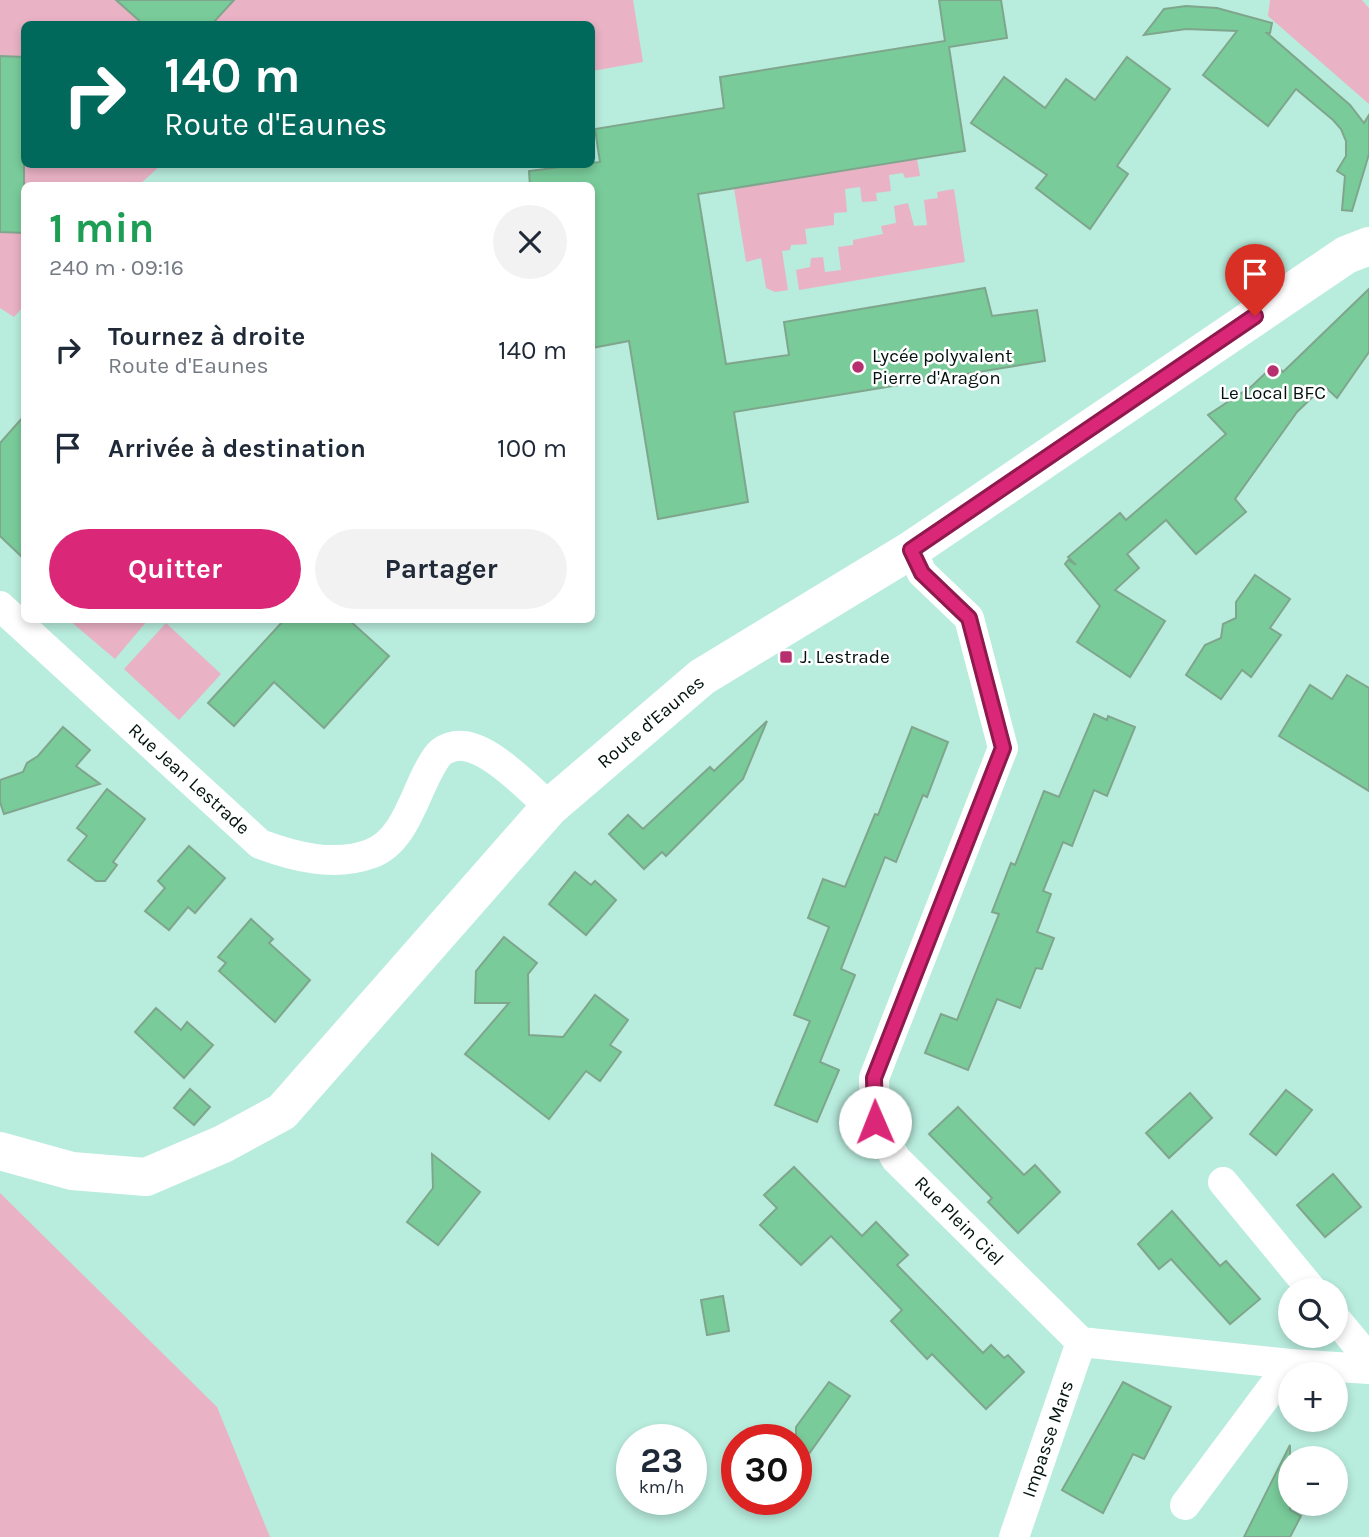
<!DOCTYPE html>
<html lang="fr">
<head>
<meta charset="utf-8">
<style>
	:root { --surface:#fff; --page:#f2f2f3; --text:#1f2937; --muted:#747a83; --accent:#db2777 }
	body { margin:0; font-family:Karla,sans-serif; background:var(--page); color:var(--text); height:100vh; display:flex; flex-direction:column; font-size:26px; white-space:nowrap }
	* { box-sizing:border-box; margin:0 }
	p { font-size:23px; color:var(--muted) }
	.icon { flex:none; width:38px; height:38px; fill:none; stroke:currentColor; stroke-width:2; stroke-linecap:round; stroke-linejoin:round }
	.map { position:relative; flex:1; overflow:hidden }
	.details { position:absolute; left:21px; top:182px; width:574px; height:441px; display:flex; flex-direction:column; background:var(--surface); border-radius:10px; box-shadow:0 4px 10px #0003 }
	.details>* { flex:none }
	.hud { position:absolute; left:21px; top:21px; width:574px; height:147px; border-radius:10px; box-shadow:0 4px 10px #0003; background:#00695c; color:#fff; overflow:hidden }
	.controls { position:absolute; left:1278px; top:1278px; display:grid; gap:14px }
	.controls a { display:grid; place-items:center; width:70px; height:70px; border-radius:50%; background:var(--surface); box-shadow:0 4px 10px #0003; font-size:35px }
	.speed { position:absolute; left:616px; top:1424px; display:flex; gap:14px; font-size:35px; font-weight:700; text-align:center }
	.speed>* { display:grid; place-content:center; width:91px; height:91px; border-radius:50%; background:var(--surface); box-shadow:0 4px 10px #0003; line-height:1 }
	.speed small { font-size:18px; font-weight:400 }
	.speed .limit { border:10px solid #d22; background:#fff; color:#111 }
	.pin { position:absolute; display:grid; place-items:center; width:60px; height:60px; color:#fff; margin:-72px -30px; border-radius:50% 50% 50% 0; rotate:-45deg; box-shadow:0 0 7px #0007 }
	.pin .icon { rotate:45deg }
	.me { position:absolute; width:77px; margin:-38px; rotate:359deg; stroke-linejoin:round; filter:drop-shadow(0 0 5px #0008) }
	.turn { display:flex; align-items:center; gap:24px; height:147px; padding:0 28px; font-size:32px }
	.turn .icon { width:91px; height:91px; stroke-width:2.5 }
	.turn b { display:block; font-size:49px; line-height:60px }
	.round { display:grid; place-items:center; flex:none; width:74px; height:74px; border-radius:37px; background:var(--page) }
	.overview { display:flex; align-items:center; justify-content:space-between; height:119px; padding:0 28px }
	h1 { font-size:42px; font-weight:700; line-height:52px; color:#1e9e55 }
	.cta { display:flex; gap:14px; margin-top:auto; padding:14px 28px }
	.cta a { flex:1; height:80px; border-radius:42px; background:var(--accent); color:#fff; font-size:28px; font-weight:700; line-height:80px; text-align:center }
	.cta a+a { background:var(--page); color:var(--text) }
	ul { padding:0; list-style:none }
	li { display:flex; align-items:center; gap:21px; height:98px; padding:0 28px }
	li div { flex:1 }
	li b { display:block; font-size:26px }
	li em { font-style:normal }
	.map>svg:first-child { display:block }
	.green { fill:#e9b2c5 }
	.building { fill:#79cb9a; stroke:#7fa68d; stroke-width:2 }
	.lines { fill:none; stroke-linecap:round; stroke-linejoin:round }
	.street { stroke:#fff; stroke-width:30 }
	.secondary { stroke:#fff; stroke-width:38 }
	.route-casing { stroke:#8e194d; stroke-width:18 }
	.route { stroke:#db2777; stroke-width:12 }
	.poi-dot { fill:#b62f6f; stroke:#fff; stroke-width:2.5 }
	.labels { text-anchor:middle; dominant-baseline:central; stroke-width:5; stroke-linejoin:round; paint-order:stroke }
	.poi-label { font-size:19px; fill:#02130f; stroke:#fff; text-anchor:start }
	.street-label { font-size:19px; fill:#02130f; stroke:#fff }
</style>
</head>
<body>
<div class="map">
<svg width="1369" height="1537" viewBox="0 0 1369 1537">
	<rect width="100%" height="100%" fill="#b8ecdd"/>
	<g class="green">
		<path d="M 0,0 L 633,0 L 643,62 L 592,71 L 592,24 L 24,24 L 24,164 L 161,165 L 139,185 L 24,186 L 24,306 L 14,317 L 0,308 Z"/>
		<path d="M 1270,0 L 1362,0 L 1369,8 L 1369,104 L 1268,16 Z"/>
		<path d="M 917,159 L 920,176 L 905,178 L 903,173 L 889,175 L 891,191 L 876,193 L 877,201 L 862,202 L 860,187 L 845,189 L 847,212 L 834,213 L 834,225 L 805,229 L 807,244 L 791,245 L 790,250 L 782,251 L 788,290 L 775,292 L 766,288 L 761,258 L 746,262 L 734,188 Z"/>
		<path d="M 954,189 L 965,262 L 799,290 L 796,270 L 810,267 L 811,258 L 823,257 L 825,272 L 841,270 L 838,247 L 853,245 L 853,240 L 883,234 L 881,226 L 896,223 L 894,206 L 908,203 L 914,226 L 927,225 L 924,200 L 938,198 L 937,192 Z"/>
		<path d="M 69,620 L 145,620 L 147,621 L 115,659 Z"/>
		<path d="M 166,623 L 221,674 L 179,720 L 124,669 Z"/>
		<path d="M 0,1193 L 217,1407 L 270,1537 L 0,1537 Z"/>
	</g>
	<g class="building">
		<path d="M 116,0 L 234,0 L 212,24 L 143,24 Z"/>
		<path d="M 939,0 L 1001,0 L 1007,38 L 949,47 L 965,151 L 698,194 L 726,364 L 789,355 L 784,322 L 985,288 L 992,316 L 1037,310 L 1045,361 L 734,412 L 748,502 L 658,519 L 629,341 L 592,348 L 592,186 L 530,186 L 529,171 L 600,162 L 595,129 L 724,108 L 720,77 L 945,41 Z"/>
		<path d="M 1186,6 L 1217,8 L 1272,23 L 1270,33 L 1267,33 L 1350,105 L 1364,123 L 1369,115 L 1369,154 L 1352,211 L 1342,210 L 1345,176 L 1337,171 L 1346,156 L 1346,141 L 1341,129 L 1333,120 L 1296,89 L 1268,126 L 1203,75 L 1237,31 L 1186,29 L 1144,35 L 1164,9 Z"/>
		<path d="M 0,56 L 24,57 L 24,233 L 0,232 Z"/>
		<path d="M 1127,57 L 1170,89 L 1117,166 L 1128,174 L 1090,229 L 1036,188 L 1047,175 L 971,123 L 1004,77 L 1045,108 L 1066,79 L 1095,100 Z"/>
		<path d="M 1369,289 L 1369,352 L 1337,398 L 1324,386 L 1297,412 L 1235,499 L 1246,512 L 1196,554 L 1166,520 L 1127,554 L 1139,568 L 1115,590 L 1165,621 L 1130,677 L 1077,642 L 1100,606 L 1065,564 L 1068,560 L 1076,565 L 1068,557 L 1120,513 L 1126,520 L 1226,434 L 1208,415 L 1252,386 L 1275,364 L 1283,372 Z"/>
		<path d="M 24,416 L 24,559 L 0,536 L 0,443 Z"/>
		<path d="M 1255,575 L 1290,599 L 1270,628 L 1281,635 L 1251,677 L 1242,670 L 1221,699 L 1186,675 L 1205,645 L 1221,638 L 1223,624 L 1236,618 L 1236,602 Z"/>
		<path d="M 284,620 L 349,620 L 389,656 L 324,728 L 274,682 L 234,726 L 208,703 Z"/>
		<path d="M 1347,675 L 1369,688 L 1369,791 L 1279,736 L 1310,685 L 1332,699 Z"/>
		<path d="M 1094,714 L 1107,720 L 1108,716 L 1135,727 L 1107,796 L 1094,790 L 1072,846 L 1063,842 L 1043,891 L 1051,894 L 1037,932 L 1054,938 L 1042,969 L 1036,968 L 1020,1008 L 997,999 L 968,1070 L 925,1053 L 941,1014 L 957,1020 L 999,914 L 992,912 L 1011,863 L 1015,865 L 1044,791 L 1059,797 Z"/>
		<path d="M 767,721 L 743,779 L 666,856 L 662,852 L 644,869 L 609,834 L 628,815 L 643,829 L 710,767 L 714,771 Z"/>
		<path d="M 63,727 L 90,750 L 76,766 L 100,784 L 4,814 L 0,802 L 0,780 L 23,772 L 27,763 L 38,756 Z"/>
		<path d="M 912,727 L 948,742 L 927,797 L 923,795 L 896,862 L 885,857 L 841,969 L 855,975 L 820,1062 L 839,1070 L 817,1122 L 775,1105 L 810,1021 L 794,1015 L 829,927 L 808,918 L 823,879 L 845,887 L 875,814 L 878,815 Z"/>
		<path d="M 107,789 L 145,819 L 113,862 L 117,865 L 105,881 L 96,881 L 68,860 L 87,836 L 77,828 Z"/>
		<path d="M 189,846 L 225,878 L 195,913 L 188,907 L 169,930 L 145,911 L 165,888 L 158,881 Z"/>
		<path d="M 575,872 L 591,885 L 595,881 L 616,900 L 586,935 L 549,904 Z"/>
		<path d="M 251,919 L 273,939 L 269,943 L 310,980 L 275,1022 L 219,971 L 226,963 L 218,957 Z"/>
		<path d="M 504,937 L 537,963 L 528,974 L 529,1035 L 563,1037 L 595,995 L 628,1020 L 610,1045 L 621,1052 L 600,1081 L 586,1071 L 549,1119 L 465,1054 L 509,1003 L 475,1003 L 476,971 Z"/>
		<path d="M 156,1008 L 181,1030 L 187,1022 L 213,1045 L 184,1078 L 135,1032 Z"/>
		<path d="M 190,1089 L 210,1107 L 194,1125 L 174,1108 Z"/>
		<path d="M 1286,1090 L 1312,1110 L 1276,1155 L 1250,1134 Z"/>
		<path d="M 1190,1093 L 1212,1118 L 1169,1158 L 1146,1133 Z"/>
		<path d="M 958,1107 L 1024,1175 L 1035,1165 L 1060,1192 L 1018,1233 L 988,1202 L 992,1198 L 929,1134 Z"/>
		<path d="M 432,1154 L 480,1192 L 438,1245 L 407,1222 L 433,1188 Z"/>
		<path d="M 794,1167 L 862,1236 L 876,1222 L 908,1255 L 897,1265 L 983,1353 L 991,1345 L 1004,1358 L 1008,1355 L 1024,1372 L 986,1409 L 932,1354 L 927,1359 L 891,1321 L 902,1310 L 831,1236 L 801,1265 L 760,1225 L 777,1208 L 764,1195 Z"/>
		<path d="M 1333,1174 L 1361,1207 L 1325,1237 L 1297,1205 Z"/>
		<path d="M 1172,1211 L 1220,1266 L 1226,1261 L 1260,1299 L 1230,1324 L 1171,1259 L 1159,1269 L 1138,1244 Z"/>
		<path d="M 723,1296 L 729,1331 L 707,1335 L 701,1300 Z"/>
		<path d="M 829,1382 L 850,1396 L 796,1472 L 796,1427 Z"/>
		<path d="M 1123,1382 L 1171,1407 L 1144,1459 L 1133,1454 L 1103,1513 L 1062,1490 Z"/>
		<path d="M 1290,1445 L 1290,1510 L 1301,1516 L 1290,1537 L 1244,1537 Z"/>
	</g>
	<g class="lines">
		<g class="street">
			<path d="M 911,550 L 922,573 L 969,618 L 1003,748 L 874,1078 L 875,1122 L 896,1159 L 1081,1342 L 1290,1364 L 1369,1369"/>
			<path d="M 0,606 L 260,844 C 295,857 334,867 370,854 C 409,841 416,782 439,754 C 445,748 455,745 463,746 C 491,748 529,789 550,807"/>
			<path d="M 1223,1182 L 1312,1290"/>
			<path d="M 1335,1318 L 1369,1359"/>
			<path d="M 1185,1505 L 1290,1364"/>
			<path d="M 1014,1537 L 1081,1342"/>
		</g>
		<path class="secondary" d="M 0,1151 L 72,1171 L 146,1177 L 223,1144 L 282,1112 L 550,807 L 702,677 L 911,550 L 1346,255 L 1369,246"/>
	</g>
	<g class="lines">
		<defs>
			<path id="route" d="M 875,1122 L 874,1078 L 1003,748 L 969,618 L 922,573 L 911,550 L 1255,316"/>
		</defs>
		<use href="#route" class="route-casing"/>
		<use href="#route" class="route"/>
	</g>
	<g class="poi-dot">
		<circle cx="858" cy="367" r="7"/>
		<circle cx="1273" cy="371" r="7"/>
		<rect x="779" y="650" width="14" height="14" rx="3.5"/>
	</g>
	<g class="labels">
		<g class="poi-label">
			<text x="872" y="356">Lycée polyvalent<tspan x="872" dy="22">Pierre d'Aragon</tspan></text>
			<text x="1273" y="393" text-anchor="middle">Le Local BFC</text>
			<text x="800" y="657">J. Lestrade</text>
		</g>
		<g class="street-label">
			<text transform="translate(651 722) rotate(-40)">Route d'Eaunes</text>
			<text transform="translate(189 779) rotate(42)">Rue Jean Lestrade</text>
			<text transform="translate(959 1221) rotate(45)">Rue Plein Ciel</text>
			<text transform="translate(1048 1439) rotate(-71)">Impasse Mars</text>
		</g>
	</g>
</svg>
<div class="controls">
<a><svg class="icon" aria-label="search" viewBox="0 0 24 24"><circle cx="10" cy="10" r="6"/><path d="M15 15l6 6"/></svg></a>
<a>+</a>
<a>−</a>
</div>
<div class="speed"><div>23<small>km/h</small></div><div class="limit">30</div></div>
<div class="pin" style="left:1255px;top:316px;background:#d93025"><svg class="icon" aria-label="arrive" viewBox="0 0 24 24"><path d="M6 21V4h12l-3 4 3 4H6"/></svg></div>
<svg class="me" style="left:875px;top:1122px" viewBox="-20 -20 40 40"><circle r="19" fill="#fff"/><path d="M0-13L10 11 0 6-10 11z" fill="#db2777"/></svg>
<div class="hud">
<div class="turn"><svg class="icon" aria-label="right" viewBox="0 0 24 24"><path d="M7 20v-9h11M14 6l5 5-5 5"/></svg><div><b>140 m</b>Route d'Eaunes</div></div>
</div>
<section class="details">
<div class="overview"><div><h1>1 min</h1><p>240 m · 09:16</p></div><a class="round"><svg class="icon" aria-label="close" viewBox="0 0 24 24"><path d="M6 6l12 12M18 6L6 18"/></svg></a></div>
<ul>
<li><svg class="icon" aria-label="right" viewBox="0 0 24 24"><path d="M7 20v-9h11M14 6l5 5-5 5"/></svg><div><b>Tournez à droite</b><p>Route d'Eaunes</p></div><em>140 m</em></li>
<li><svg class="icon" aria-label="arrive" viewBox="0 0 24 24"><path d="M6 21V4h12l-3 4 3 4H6"/></svg><div><b>Arrivée à destination</b></div><em>100 m</em></li>
</ul>
<div class="cta"><a>Quitter</a><a>Partager</a></div>
</section>
</div>
</body>
</html>
